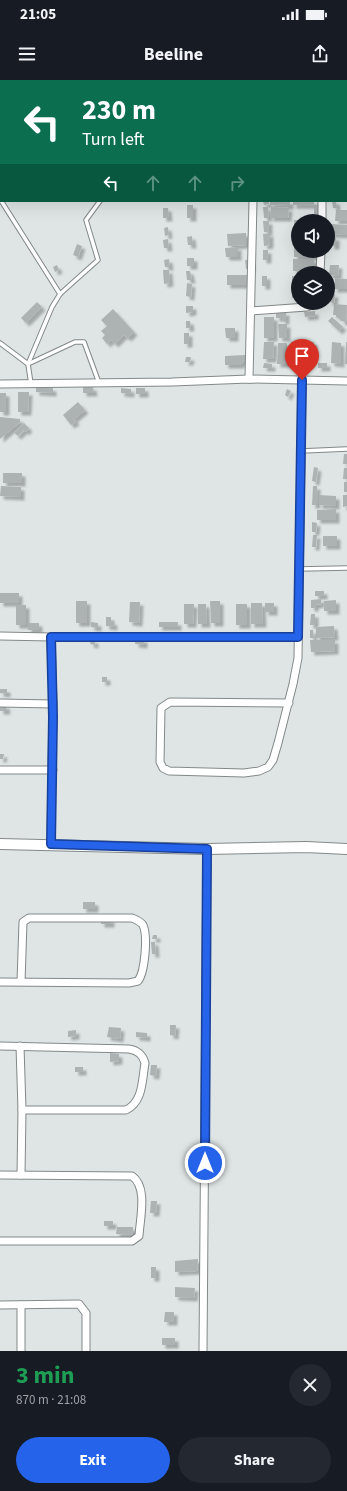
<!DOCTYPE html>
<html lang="en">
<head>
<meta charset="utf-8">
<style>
	:root { --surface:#171b24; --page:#242831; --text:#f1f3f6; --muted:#9ea1a6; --accent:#2563eb }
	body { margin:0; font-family:"Source Sans 3",sans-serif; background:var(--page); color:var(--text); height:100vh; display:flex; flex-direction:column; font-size:15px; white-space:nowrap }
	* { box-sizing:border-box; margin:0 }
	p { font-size:13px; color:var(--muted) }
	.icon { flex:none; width:22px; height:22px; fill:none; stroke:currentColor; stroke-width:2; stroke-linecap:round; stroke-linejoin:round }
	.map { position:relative; height:1271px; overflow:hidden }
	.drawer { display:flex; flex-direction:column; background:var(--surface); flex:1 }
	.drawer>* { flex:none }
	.banner { position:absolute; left:0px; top:0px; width:347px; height:122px; box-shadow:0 4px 16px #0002; background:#0b6e4f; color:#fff; overflow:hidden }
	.controls { position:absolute; left:291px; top:134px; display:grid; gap:8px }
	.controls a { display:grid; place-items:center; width:44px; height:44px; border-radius:50%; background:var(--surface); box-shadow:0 4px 16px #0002; font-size:20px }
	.pin { position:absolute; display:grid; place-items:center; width:34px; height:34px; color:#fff; margin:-41px -17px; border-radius:50% 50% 50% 0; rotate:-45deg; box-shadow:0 0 4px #0007 }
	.pin .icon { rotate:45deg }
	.me { position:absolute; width:44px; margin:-22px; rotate:0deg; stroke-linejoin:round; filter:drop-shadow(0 0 3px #0008) }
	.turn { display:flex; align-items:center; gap:14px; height:84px; padding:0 16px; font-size:18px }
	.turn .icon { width:52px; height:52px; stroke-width:2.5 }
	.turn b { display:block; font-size:28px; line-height:34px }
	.lanes { display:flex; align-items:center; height:38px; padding:0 16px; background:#0003; justify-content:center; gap:20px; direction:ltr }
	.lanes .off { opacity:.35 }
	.round { display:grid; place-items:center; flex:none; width:42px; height:42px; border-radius:21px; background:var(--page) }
	.headline { display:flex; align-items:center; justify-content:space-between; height:68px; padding:0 16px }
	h1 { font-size:24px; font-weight:700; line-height:30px; color:#1e9e55 }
	.cta { display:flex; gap:8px; margin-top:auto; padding:8px 16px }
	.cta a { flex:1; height:46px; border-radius:24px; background:var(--accent); color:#fff; font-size:16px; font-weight:700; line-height:46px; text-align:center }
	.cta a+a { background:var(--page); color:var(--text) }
	.status { display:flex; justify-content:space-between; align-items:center; height:28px; padding:0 20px; background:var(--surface); direction:ltr }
	.status svg { height:11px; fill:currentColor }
	header { display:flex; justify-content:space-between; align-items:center; height:52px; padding:0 16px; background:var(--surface); font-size:18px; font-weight:700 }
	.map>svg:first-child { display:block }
	.building { fill:#adb2b2; filter:url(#shadow) }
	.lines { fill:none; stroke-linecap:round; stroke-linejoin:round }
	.lane-casing { stroke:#838888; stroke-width:5.5 }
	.street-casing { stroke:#838888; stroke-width:9 }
	.secondary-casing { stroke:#838888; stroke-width:12 }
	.lane { stroke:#fff; stroke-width:3.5 }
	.street { stroke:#fff; stroke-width:7 }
	.secondary { stroke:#fff; stroke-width:10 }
	.route-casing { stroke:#184099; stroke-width:10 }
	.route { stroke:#2563eb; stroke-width:7 }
</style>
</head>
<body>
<div class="status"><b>21:05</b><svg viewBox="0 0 49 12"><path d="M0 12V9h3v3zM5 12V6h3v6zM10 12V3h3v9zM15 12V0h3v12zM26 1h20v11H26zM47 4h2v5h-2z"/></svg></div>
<header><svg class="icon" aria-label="menu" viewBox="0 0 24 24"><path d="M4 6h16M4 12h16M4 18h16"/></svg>Beeline<svg class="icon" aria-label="share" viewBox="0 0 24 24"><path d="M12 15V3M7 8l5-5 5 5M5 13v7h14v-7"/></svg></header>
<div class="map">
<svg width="347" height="1271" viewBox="0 0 347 1271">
	<defs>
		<filter id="shadow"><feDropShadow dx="3.5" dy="3.5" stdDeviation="1" flood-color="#0004"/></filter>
	</defs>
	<rect width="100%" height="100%" fill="#dfe5e5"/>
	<g class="building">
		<path d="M 263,121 L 269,121 L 269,124 L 264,125 Z"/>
		<path d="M 270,121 L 290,121 L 290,126 L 270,125 Z"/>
		<path d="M 293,121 L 314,121 L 314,125 L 319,125 L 319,134 L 314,134 L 314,125 L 293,125 Z"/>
		<path d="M 332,121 L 336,121 L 337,128 L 333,128 Z"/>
		<rect x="187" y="125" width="6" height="13"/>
		<path d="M 263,127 L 268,127 L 269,138 L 264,138 Z"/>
		<path d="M 271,127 L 289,128 L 288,138 L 270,138 Z"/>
		<path d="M 163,128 L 168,128 L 169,138 L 163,138 Z"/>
		<path d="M 336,130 L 347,130 L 347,141 L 335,141 Z"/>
		<rect x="294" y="140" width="4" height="11"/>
		<path d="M 263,141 L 269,141 L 269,152 L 264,152 Z"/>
		<path d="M 331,144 L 347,145 L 347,155 L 331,154 Z"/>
		<path d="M 168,147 L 169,155 L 165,156 L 164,148 Z"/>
		<path d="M 246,153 L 246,165 L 228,166 L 227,154 Z"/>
		<path d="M 270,153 L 270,165 L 264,166 L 263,154 Z"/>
		<path d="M 192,156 L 193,165 L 188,165 L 187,157 Z"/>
		<rect x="331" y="157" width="5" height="9"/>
		<path d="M 168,159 L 169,168 L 164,168 L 163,160 Z"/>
		<path d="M 77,164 L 82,166 L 78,177 L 73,175 Z"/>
		<path d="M 294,166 L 298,167 L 298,171 L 315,171 L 315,177 L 294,177 Z"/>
		<path d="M 238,167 L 238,177 L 226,177 L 225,168 Z"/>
		<rect x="263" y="170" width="5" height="10"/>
		<rect x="187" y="178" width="7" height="8"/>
		<path d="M 169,179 L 170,187 L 165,187 L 164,180 Z"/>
		<rect x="293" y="179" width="21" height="12"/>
		<path d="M 245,180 L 251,180 L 252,189 L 246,189 Z"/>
		<path d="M 57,185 L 59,190 L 55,192 L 53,187 Z"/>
		<path d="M 330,185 L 339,185 L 338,196 L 329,195 Z"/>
		<path d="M 163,190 L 169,190 L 170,203 L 164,204 Z"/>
		<path d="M 186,191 L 190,191 L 192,200 L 187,200 Z"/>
		<path d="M 227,195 L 247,195 L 248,205 L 227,205 Z"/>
		<rect x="262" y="196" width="5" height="10"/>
		<rect x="292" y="196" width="6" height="9"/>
		<path d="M 335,198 L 347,199 L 347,209 L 334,209 Z"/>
		<path d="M 187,203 L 192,204 L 191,217 L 186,216 Z"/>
		<rect x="292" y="207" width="6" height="11"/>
		<path d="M 330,214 L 335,214 L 334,223 L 329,222 Z"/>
		<path d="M 37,222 L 42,227 L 26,243 L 21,238 Z"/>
		<path d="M 334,224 L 347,225 L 346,242 L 341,241 L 341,237 L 336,237 L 336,235 L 333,235 Z"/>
		<path d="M 186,226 L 193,226 L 193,232 L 186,233 Z"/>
		<path d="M 113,229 L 134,252 L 128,258 L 124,255 L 115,264 L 111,260 L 107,264 L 102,258 L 105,255 L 101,251 L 107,246 L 101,240 Z"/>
		<path d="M 315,231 L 315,236 L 305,237 L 304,232 Z"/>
		<path d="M 276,232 L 286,232 L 286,241 L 282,241 L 282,238 L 276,238 Z"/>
		<rect x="264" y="237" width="10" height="21"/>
		<path d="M 332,237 L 343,247 L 339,251 L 328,241 Z"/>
		<path d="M 186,241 L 190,241 L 191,248 L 186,248 Z"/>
		<path d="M 278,244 L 287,244 L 287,258 L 279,258 Z"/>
		<path d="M 225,248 L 235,248 L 235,258 L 226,258 Z"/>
		<rect x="184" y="253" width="5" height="11"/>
		<path d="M 264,262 L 274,262 L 273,279 L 263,279 Z"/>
		<path d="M 291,262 L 301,262 L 300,282 L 290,282 Z"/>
		<path d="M 304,262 L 314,262 L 313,276 L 304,276 Z"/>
		<path d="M 332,262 L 341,263 L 341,284 L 331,283 Z"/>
		<path d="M 346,262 L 347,262 L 347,284 L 345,284 Z"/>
		<path d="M 278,263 L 287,263 L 287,284 L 277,284 Z"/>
		<path d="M 245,275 L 245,280 L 240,285 L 225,285 L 225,276 Z"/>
		<path d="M 186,277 L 191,277 L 190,282 L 185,282 Z"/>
		<path d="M 264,283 L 272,284 L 272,288 L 263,288 Z"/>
		<rect x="318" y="283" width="9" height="5"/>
		<path d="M 36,307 L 53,308 L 53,313 L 36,312 Z"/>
		<path d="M 83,307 L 93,307 L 94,313 L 83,313 Z"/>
		<path d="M 121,308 L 131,309 L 131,314 L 121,313 Z"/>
		<rect x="136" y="308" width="9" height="6"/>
		<path d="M 287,309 L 291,311 L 288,317 L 285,315 Z"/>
		<path d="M 18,312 L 29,312 L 28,332 L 18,332 Z"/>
		<rect x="0" y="313" width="6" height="19"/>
		<path d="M 78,322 L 85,330 L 74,339 L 76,342 L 71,345 L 63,335 Z"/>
		<path d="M 0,337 L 20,339 L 20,342 L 0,359 Z"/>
		<path d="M 24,343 L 29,348 L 26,352 L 24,350 L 18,356 L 14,353 Z"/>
		<path d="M 344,374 L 347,374 L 347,384 L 343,384 Z"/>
		<path d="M 314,387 L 318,388 L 316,402 L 312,401 Z"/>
		<path d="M 344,388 L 347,388 L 347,399 L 343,399 Z"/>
		<rect x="3" y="393" width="19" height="10"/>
		<rect x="344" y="402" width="3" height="10"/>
		<path d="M 1,406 L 21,407 L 21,417 L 0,416 Z"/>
		<path d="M 313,406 L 317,406 L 317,425 L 312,425 Z"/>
		<path d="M 319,415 L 336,416 L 336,426 L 319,425 Z"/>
		<path d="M 343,415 L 347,415 L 347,426 L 343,427 Z"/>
		<path d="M 336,429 L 336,440 L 317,440 L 317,430 Z"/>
		<path d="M 312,442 L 317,443 L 316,452 L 312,452 Z"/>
		<path d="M 313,455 L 317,455 L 316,467 L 312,467 Z"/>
		<rect x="323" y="456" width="14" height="10"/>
		<rect x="315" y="511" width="9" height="5"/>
		<rect x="0" y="513" width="19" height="10"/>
		<path d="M 321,519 L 321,524 L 315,525 L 315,528 L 311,528 L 311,520 Z"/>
		<path d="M 336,520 L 336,531 L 324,531 L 324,521 Z"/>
		<rect x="76" y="521" width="11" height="22"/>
		<path d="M 210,521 L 220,521 L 220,543 L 211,543 Z"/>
		<path d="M 130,522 L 140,522 L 139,543 L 129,542 Z"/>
		<path d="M 251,523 L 262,523 L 263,544 L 251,544 Z"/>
		<rect x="265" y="523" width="9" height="9"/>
		<path d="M 184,524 L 194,524 L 193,544 L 184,544 Z"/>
		<path d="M 198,524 L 206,524 L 207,544 L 198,544 Z"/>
		<rect x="236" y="524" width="11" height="21"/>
		<rect x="16" y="525" width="10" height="20"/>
		<path d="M 311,534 L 315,534 L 315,545 L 310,545 Z"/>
		<path d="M 106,537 L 111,537 L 111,542 L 114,542 L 114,547 L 106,546 Z"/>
		<path d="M 91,542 L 98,543 L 98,548 L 91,547 Z"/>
		<rect x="159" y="542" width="19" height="5"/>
		<rect x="28" y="543" width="11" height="7"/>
		<path d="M 334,546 L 335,557 L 316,558 L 316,547 Z"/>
		<path d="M 310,550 L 313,550 L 314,558 L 310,558 Z"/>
		<path d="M 136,559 L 144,559 L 144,565 L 135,564 Z"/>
		<path d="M 91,560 L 95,560 L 95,565 L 90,564 Z"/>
		<path d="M 310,560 L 335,560 L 335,571 L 311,572 Z"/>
		<rect x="102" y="597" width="5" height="5"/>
		<path d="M 0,609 L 7,609 L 7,614 L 0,613 Z"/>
		<path d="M 6,625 L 7,631 L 0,631 L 0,626 Z"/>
		<path d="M 0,674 L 4,674 L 3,679 L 0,679 Z"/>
		<rect x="83" y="822" width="12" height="7"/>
		<rect x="101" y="839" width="10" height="5"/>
		<path d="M 153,855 L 157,855 L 157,859 L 152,859 Z"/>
		<path d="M 151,862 L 155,862 L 156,874 L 152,874 Z"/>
		<path d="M 170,945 L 176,945 L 175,956 L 170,955 Z"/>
		<path d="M 109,947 L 121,948 L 120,959 L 107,957 Z"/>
		<path d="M 76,950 L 76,956 L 68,957 L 68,951 Z"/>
		<path d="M 136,952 L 147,953 L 147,958 L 136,957 Z"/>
		<path d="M 110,973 L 119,974 L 119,981 L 110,982 Z"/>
		<path d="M 151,985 L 157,985 L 156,996 L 150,995 Z"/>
		<rect x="75" y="987" width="8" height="5"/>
		<path d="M 151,1121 L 157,1121 L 156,1133 L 150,1133 Z"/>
		<rect x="104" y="1141" width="9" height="5"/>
		<path d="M 117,1147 L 133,1147 L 133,1155 L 116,1154 Z"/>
		<path d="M 198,1179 L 197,1191 L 175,1192 L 175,1181 Z"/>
		<rect x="151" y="1187" width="5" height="11"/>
		<path d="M 175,1207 L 195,1208 L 194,1218 L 175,1217 Z"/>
		<path d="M 165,1232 L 174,1232 L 174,1242 L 164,1242 Z"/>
		<rect x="162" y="1258" width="13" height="7"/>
	</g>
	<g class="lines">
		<defs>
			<g id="lane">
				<path d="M 0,119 L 60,214"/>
				<path d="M 0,263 L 28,284 L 31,304"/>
				<path d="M 28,284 L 52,227 L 60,214 L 98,180 L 86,140 L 100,121"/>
				<path d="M 28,284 L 75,262 L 84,262 L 99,303"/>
				<path d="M 301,371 L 347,369"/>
				<path d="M 299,489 L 347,488"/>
			</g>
			<g id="street">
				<path d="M 255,1 L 255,0"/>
				<path d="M 324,1 L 324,0"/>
				<path d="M 346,49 L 347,49"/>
				<path d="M 346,113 L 347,114"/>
				<path d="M 322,141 L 322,121"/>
				<path d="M 320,193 L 321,171"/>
				<path d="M 252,231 L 307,227 L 315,223"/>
				<path d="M 249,299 L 253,121"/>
				<path d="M 0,304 L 172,302 L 249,299 L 347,301"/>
				<path d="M 0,556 L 51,557 L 298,557"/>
				<path d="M 0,623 L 53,624"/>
				<path d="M 289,623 L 170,622 L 161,628 L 160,682 L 163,688 L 169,691 L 244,693 L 259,691 L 268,687 L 273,680 L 278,663 L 293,604 L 298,578 L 302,300"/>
				<path d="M 0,690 L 53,690"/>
				<path d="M 51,764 L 53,624 L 51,557"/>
				<path d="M 0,902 L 129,903 L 138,901 C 145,892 148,856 143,845 C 140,841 137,840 132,838 L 29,838 L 23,842 L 21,902"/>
				<path d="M 0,966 L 129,969 C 137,970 143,975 145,983 C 142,1001 143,1022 126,1030 L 22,1030"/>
				<path d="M 20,966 L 22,1030 L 21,1095"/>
				<path d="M 0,1095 L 132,1096 C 148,1107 140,1138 139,1156 L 132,1161 L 0,1161"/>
				<path d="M 0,1225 L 79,1224 L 86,1233 L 86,1271"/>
				<path d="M 21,1271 L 21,1225"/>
				<path d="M 203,1271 L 207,769"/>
			</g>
			<path id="secondary" d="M 0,764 L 207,769 L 306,767 L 347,769"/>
		</defs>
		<use href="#lane" class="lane-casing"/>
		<use href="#street" class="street-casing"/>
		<use href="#secondary" class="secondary-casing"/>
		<use href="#lane" class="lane"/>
		<use href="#street" class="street"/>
		<use href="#secondary" class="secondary"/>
	</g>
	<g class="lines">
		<defs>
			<path id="route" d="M 205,1083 L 207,769 L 51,764 L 53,637 L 51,557 L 298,557 L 302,300"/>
		</defs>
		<use href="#route" class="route-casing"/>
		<use href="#route" class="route"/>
	</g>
</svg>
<div class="controls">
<a><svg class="icon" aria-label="sound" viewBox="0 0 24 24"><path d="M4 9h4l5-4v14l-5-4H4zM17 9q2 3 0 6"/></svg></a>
<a><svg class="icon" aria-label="layers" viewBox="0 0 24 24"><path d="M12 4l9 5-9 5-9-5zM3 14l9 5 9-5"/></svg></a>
</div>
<div class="pin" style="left:302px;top:300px;background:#d93025"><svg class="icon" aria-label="arrive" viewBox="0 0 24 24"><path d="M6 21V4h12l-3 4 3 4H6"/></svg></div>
<svg class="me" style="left:205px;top:1083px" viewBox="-20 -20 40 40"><circle r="17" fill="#2563eb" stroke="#fff" stroke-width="3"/><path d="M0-11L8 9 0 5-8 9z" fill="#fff"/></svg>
<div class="banner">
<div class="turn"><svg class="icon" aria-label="left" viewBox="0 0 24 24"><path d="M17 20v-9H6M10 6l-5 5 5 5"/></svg><div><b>230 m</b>Turn left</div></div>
<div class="lanes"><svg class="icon" aria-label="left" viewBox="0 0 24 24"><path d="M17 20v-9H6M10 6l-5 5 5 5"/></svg><svg class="icon off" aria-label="ahead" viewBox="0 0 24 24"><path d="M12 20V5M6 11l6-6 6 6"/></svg><svg class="icon off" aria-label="ahead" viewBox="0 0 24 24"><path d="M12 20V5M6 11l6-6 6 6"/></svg><svg class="icon off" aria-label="right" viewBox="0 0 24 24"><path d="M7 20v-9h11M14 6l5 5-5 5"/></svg></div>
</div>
</div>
<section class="drawer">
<div class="headline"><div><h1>3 min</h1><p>870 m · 21:08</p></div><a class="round"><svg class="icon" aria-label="close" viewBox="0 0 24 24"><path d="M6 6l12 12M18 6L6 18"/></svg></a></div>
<div class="cta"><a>Exit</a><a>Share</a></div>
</section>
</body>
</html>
